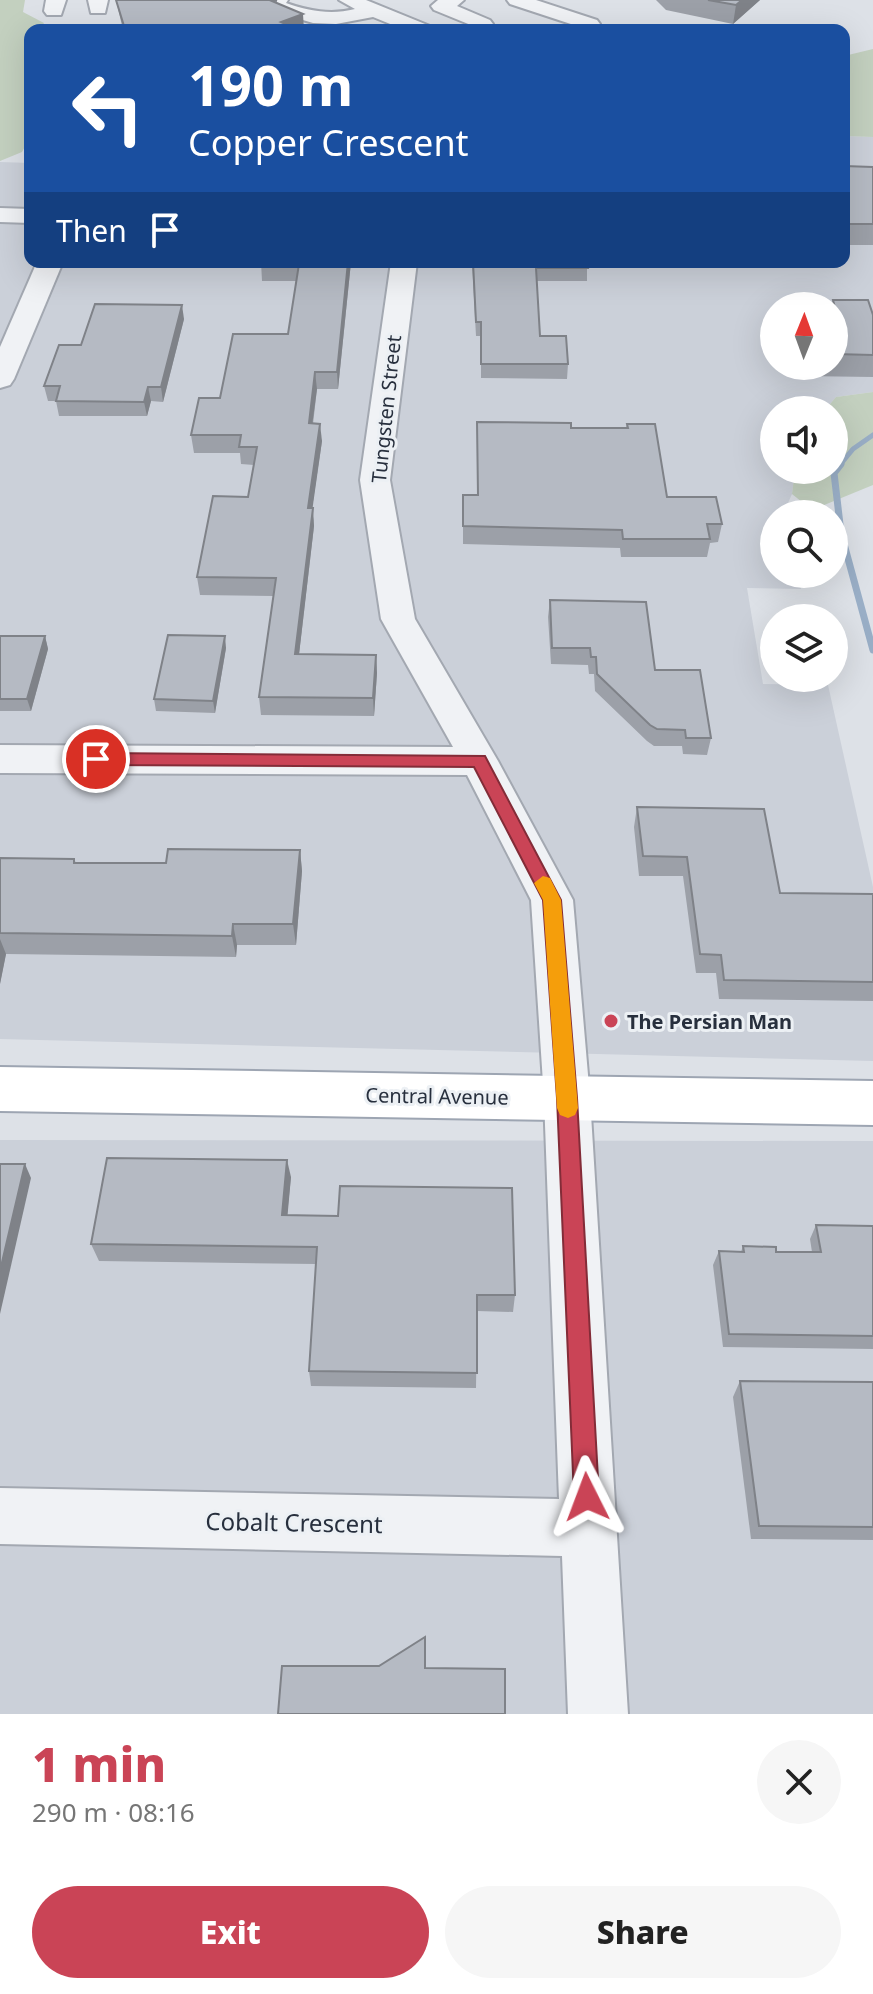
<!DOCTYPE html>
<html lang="en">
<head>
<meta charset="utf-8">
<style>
	:root { --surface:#fff; --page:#f6f6f6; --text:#222; --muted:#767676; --accent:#ca4456 }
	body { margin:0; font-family:"Noto Sans",sans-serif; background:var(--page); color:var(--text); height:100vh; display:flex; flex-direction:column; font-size:30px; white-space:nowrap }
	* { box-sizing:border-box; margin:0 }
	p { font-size:26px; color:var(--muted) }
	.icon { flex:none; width:44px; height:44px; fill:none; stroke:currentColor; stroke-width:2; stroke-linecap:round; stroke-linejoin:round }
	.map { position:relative; height:1714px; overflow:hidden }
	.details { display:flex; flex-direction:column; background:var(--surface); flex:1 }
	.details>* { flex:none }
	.guide { position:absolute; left:24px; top:24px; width:826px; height:244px; border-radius:16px; box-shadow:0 8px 32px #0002; background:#1a4fa0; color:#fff; overflow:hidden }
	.needle { width:52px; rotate:1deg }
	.buttons { position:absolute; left:760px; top:292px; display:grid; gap:16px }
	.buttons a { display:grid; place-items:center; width:88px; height:88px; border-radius:50%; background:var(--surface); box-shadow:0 8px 32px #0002; font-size:40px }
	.pin { position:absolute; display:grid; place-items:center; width:68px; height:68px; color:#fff; margin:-34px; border:4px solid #fff; border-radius:50%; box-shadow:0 2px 8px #0007 }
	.me { position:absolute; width:88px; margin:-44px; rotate:357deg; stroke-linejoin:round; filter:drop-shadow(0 0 6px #0008) }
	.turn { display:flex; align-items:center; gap:28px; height:168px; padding:0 32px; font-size:36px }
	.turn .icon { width:104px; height:104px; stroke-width:2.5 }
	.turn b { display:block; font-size:56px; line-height:68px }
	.then { display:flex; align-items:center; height:76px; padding:0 32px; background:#0003; gap:16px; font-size:30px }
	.round { display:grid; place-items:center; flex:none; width:84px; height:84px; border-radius:42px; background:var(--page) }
	.head { display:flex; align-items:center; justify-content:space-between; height:136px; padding:0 32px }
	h1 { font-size:48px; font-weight:800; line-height:60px; color:var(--accent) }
	.primary-button { display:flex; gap:16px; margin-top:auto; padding:16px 32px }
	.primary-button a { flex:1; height:92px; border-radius:48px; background:var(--accent); color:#fff; font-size:32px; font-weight:800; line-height:92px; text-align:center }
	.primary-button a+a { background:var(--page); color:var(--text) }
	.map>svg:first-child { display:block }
	.built { fill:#cbd0d9; fill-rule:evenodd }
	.green { fill:#c3d0bf }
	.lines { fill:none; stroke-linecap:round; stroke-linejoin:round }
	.stream-far1 { stroke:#99aec6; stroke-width:5 }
	.stream { stroke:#99aec6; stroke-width:7 }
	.minor-casing { stroke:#a3a8b1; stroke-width:4 }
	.major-casing { stroke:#9da5b2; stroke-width:4 }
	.minor { fill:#f0f2f5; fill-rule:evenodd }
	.major { fill:#fff; fill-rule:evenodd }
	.wall { fill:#9ca0a8 }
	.shaded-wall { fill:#7f8288 }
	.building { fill:#b5bac3; stroke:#7f8288; stroke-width:2 }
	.route { fill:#ca4456; stroke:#832c38; stroke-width:2 }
	.slow { fill:#f59e0b }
	.poi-dot { fill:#ca4456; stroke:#ecf0f4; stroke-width:3 }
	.labels { text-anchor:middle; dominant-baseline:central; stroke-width:6; stroke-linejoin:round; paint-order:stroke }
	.street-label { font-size:20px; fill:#272f3d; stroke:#ecf0f4 }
	.poi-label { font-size:20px; font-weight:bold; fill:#272f3d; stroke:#ecf0f4; text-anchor:start }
	.near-street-label { font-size:24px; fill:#272f3d; stroke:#ecf0f4 }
</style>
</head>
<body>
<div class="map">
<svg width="873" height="1714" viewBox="0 0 873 1714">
	<rect width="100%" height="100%" fill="#dde1e7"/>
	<g class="built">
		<path d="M 844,136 L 873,137 L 873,392 L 836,397 L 825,410 L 774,410 L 774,470 L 795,470 L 792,494 L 783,514 L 774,514 L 774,574 L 797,574 L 801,589 L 747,588 L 763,684 L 828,685 L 873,887 L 873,1061 L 0,1039 L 0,162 L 30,163 L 30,262 L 844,262 ZM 774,306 L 834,306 L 834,366 L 774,366 Z"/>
		<path d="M 0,1140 L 873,1141 L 873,1714 L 0,1714 Z"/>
	</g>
	<g class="green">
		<path d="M 0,0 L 25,0 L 23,12 L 44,23 L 40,30 L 30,30 L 30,137 L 22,152 L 0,161 Z"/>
		<path d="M 873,49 L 873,137 L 844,136 L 844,56 Z"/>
		<path d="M 873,392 L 873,485 L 812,510 L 792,494 L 795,470 L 834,470 L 834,410 L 825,410 L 836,397 Z"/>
	</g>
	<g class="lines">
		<path class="stream-far1" d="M 839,466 L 853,449 L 873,435"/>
		<path class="stream" d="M 841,464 L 834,473 L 841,533 L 873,650"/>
		<defs>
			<g id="minor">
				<path d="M 46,0 L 66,0 L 61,15 L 47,15 L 44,11 Z"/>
				<path d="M 88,0 L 108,0 L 105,13 L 91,13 Z"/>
				<path d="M 267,0 L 288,0 L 286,3 C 309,11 331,15 355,9 L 339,0 L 366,0 L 430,26 L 433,30 L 405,30 L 373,17 L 336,24 L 313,23 L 269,10 L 265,3 Z"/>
				<path d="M 438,0 L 464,0 L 457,6 L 490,20 L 493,24 L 483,30 L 434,10 L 431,6 Z"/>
				<path d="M 507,0 L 536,0 L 597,20 L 600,24 L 590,30 L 583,28 L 510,4 Z"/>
				<path d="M 0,208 L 30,209 L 30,223 L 0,222 Z"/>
				<path d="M 37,262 L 63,262 L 14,379 L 10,385 L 0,388 L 0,347 Z"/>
				<path d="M 391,262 L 417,262 L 390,480 L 415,619 L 498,761 L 573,900 L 590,1098 L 628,1714 L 568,1714 L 562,1556 L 0,1544 L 0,1488 L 559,1499 L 544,1098 L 531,900 L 467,775 L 0,773 L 0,745 L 453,747 L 381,619 L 360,480 Z"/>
			</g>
			<path id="major" d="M 0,1067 L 873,1081 L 873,1125 L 0,1111 Z"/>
		</defs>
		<use href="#minor" class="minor-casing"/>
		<use href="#major" class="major-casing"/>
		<use href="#minor" class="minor"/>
		<use href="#major" class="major"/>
	</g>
	<g class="wall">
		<path d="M 116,0 L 277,0 L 277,4 L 304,30 L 123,30 Z"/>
		<path d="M 656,0 L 760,0 L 733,24 L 666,10 Z"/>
		<path d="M 844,166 L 873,167 L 873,245 L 844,245 Z"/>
		<path d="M 261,262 L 351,262 L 338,389 L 317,389 L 313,424 L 322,441 L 312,508 L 314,526 L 299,654 L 376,655 L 377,673 L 374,716 L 261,715 L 259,697 L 274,596 L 200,595 L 197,577 L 248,497 L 254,465 L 241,464 L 240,453 L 194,453 L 191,435 L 220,398 L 288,334 L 296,281 L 262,281 Z"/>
		<path d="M 472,262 L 587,262 L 587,281 L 537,281 L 540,336 L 568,364 L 567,379 L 481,378 L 481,336 L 476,336 Z"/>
		<rect x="752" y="262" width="50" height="2"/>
		<path d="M 833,300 L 873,315 L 873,377 L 802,376 L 791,368 L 790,366 L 834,366 L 834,306 L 816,306 L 817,303 L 832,304 Z"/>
		<path d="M 184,319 L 163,402 L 151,401 L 147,416 L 59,416 L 56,401 L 48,401 L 44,386 L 81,345 Z"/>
		<path d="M 477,422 L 571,428 L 626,428 L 627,424 L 667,497 L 722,524 L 718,542 L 710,543 L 707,557 L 621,557 L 620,548 L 463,544 L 463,495 L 477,495 Z"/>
		<path d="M 550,600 L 655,670 L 711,738 L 707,755 L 683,754 L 682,746 L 654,746 L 647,741 L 595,691 L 594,674 L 589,674 L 588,665 L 551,664 L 548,617 Z"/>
		<path d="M 0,636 L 45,636 L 48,649 L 31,711 L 0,711 Z"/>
		<path d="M 226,648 L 215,713 L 156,711 L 154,699 Z"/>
		<path d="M 637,807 L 780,893 L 873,894 L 873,1001 L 719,999 L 716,973 L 696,973 L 683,876 L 639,876 L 634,827 Z"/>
		<path d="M 300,850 L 302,871 L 296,945 L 237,945 L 236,957 L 6,954 L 0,984 L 0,858 L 74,859 L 76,863 L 166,863 Z"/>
		<path d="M 291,1177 L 287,1215 L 515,1295 L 513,1312 L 477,1311 L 476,1388 L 311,1386 L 309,1371 L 316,1264 L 99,1261 L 91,1244 Z"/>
		<path d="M 816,1225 L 873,1226 L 873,1349 L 723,1347 L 713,1265 L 719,1251 L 741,1252 L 743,1246 L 776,1252 L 812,1252 L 810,1239 Z"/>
		<path d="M 740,1381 L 873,1382 L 873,1540 L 751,1539 L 733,1397 Z"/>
	</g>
	<g class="shaded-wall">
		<path d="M 742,0 L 760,0 L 733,24 L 736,5 Z"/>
		<path d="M 303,14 L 304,30 L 273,30 L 281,22 Z"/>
		<path d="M 348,262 L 351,262 L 338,389 L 337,372 Z"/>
		<path d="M 182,305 L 184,319 L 163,402 L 161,387 Z"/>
		<path d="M 315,372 L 317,389 L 310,441 L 309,423 Z"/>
		<path d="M 148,387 L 151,401 L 147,416 L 144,402 Z"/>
		<path d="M 320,424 L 322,441 L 310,526 L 308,508 Z"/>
		<path d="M 313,508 L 314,526 L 297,672 L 295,654 Z"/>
		<path d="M 45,636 L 48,649 L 31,711 L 27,699 Z"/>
		<path d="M 225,636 L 226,648 L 215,713 L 213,701 Z"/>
		<path d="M 376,655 L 377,673 L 374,716 L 373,698 Z"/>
		<path d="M 300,850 L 302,871 L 296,945 L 293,924 Z"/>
		<path d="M 233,924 L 237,945 L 236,957 L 232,936 Z"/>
		<path d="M 0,939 L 6,954 L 0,984 Z"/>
		<path d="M 287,1160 L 291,1177 L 286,1232 L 282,1215 Z"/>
		<path d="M 25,1164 L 31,1178 L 0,1314 L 0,1271 Z"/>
	</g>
	<g class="building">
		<path d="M 116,0 L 277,0 L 272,1 L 303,14 L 281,22 L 288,25 L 273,30 L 141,30 L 124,26 Z"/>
		<path d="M 708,0 L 742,0 L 736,5 Z"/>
		<path d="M 844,166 L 873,167 L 873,224 L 844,224 Z"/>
		<path d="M 261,262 L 348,262 L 337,372 L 315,372 L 309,423 L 320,424 L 308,508 L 313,508 L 295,654 L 376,655 L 373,698 L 259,697 L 276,578 L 197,577 L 213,496 L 248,497 L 257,447 L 239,447 L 241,435 L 191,435 L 199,398 L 220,398 L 233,334 L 288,334 L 299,264 L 260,264 Z"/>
		<path d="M 473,262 L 587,262 L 588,268 L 536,268 L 540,336 L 566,336 L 568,364 L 481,364 L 481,322 L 476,322 Z"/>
		<path d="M 833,300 L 868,300 L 873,315 L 873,355 L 834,354 L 834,306 L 818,306 L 817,303 L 834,304 Z"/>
		<path d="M 95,304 L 182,305 L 161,387 L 148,387 L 144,402 L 56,401 L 60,386 L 44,386 L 59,345 L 81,345 Z"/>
		<path d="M 477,422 L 571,423 L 571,428 L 628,428 L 627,424 L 655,424 L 667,497 L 716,497 L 722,524 L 707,524 L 710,539 L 623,539 L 622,530 L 463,526 L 463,495 L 478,495 Z"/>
		<path d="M 550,600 L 646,602 L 655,670 L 700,670 L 711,738 L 686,738 L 685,730 L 657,729 L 650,725 L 597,674 L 596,657 L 591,657 L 590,648 L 552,648 Z"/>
		<path d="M 168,635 L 225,636 L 213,701 L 154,699 Z"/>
		<path d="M 0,636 L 45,636 L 27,699 L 0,699 Z"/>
		<path d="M 637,807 L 764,809 L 780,893 L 873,894 L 873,982 L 724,980 L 721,955 L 700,954 L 687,857 L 643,856 Z"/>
		<path d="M 168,849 L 300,850 L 293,924 L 233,924 L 232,936 L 0,933 L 0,858 L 74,859 L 74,863 L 166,863 Z"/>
		<path d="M 107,1158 L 287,1160 L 282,1215 L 338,1216 L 340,1186 L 512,1188 L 515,1295 L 477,1295 L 477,1373 L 309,1371 L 317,1247 L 91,1244 Z"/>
		<path d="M 0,1164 L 25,1164 L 0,1271 Z"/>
		<path d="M 816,1225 L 873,1226 L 873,1336 L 729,1334 L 719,1251 L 744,1252 L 743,1246 L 776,1247 L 776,1252 L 821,1252 Z"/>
		<path d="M 740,1381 L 873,1382 L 873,1527 L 759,1526 Z"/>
		<path d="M 425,1637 L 425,1668 L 505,1669 L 505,1714 L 278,1714 L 282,1666 L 379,1666 Z"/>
	</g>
	<path class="route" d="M 96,753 L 485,756 L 561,900 L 577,1098 L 599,1497 L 596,1506 L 587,1510 L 578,1506 L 574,1497 L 557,1098 L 543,900 L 474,767 L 96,765 L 87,759 Z"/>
	<path class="slow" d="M 543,876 L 550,878 L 561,900 L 578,1108 L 575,1115 L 568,1118 L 560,1115 L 557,1108 L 543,900 L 534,883 Z"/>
	<circle class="poi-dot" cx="611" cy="1021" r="8"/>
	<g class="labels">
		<g class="street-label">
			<text transform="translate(386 409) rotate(-84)">Tungsten Street</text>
			<text transform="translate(437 1096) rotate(1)">Central Avenue</text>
		</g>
		<g class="poi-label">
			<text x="627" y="1021">The Persian Man</text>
		</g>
		<g class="near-street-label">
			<text transform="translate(294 1522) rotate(1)">Cobalt Crescent</text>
		</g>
	</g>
</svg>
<div class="buttons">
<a><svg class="needle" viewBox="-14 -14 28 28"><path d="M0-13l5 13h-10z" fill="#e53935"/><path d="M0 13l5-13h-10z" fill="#767676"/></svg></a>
<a><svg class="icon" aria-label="sound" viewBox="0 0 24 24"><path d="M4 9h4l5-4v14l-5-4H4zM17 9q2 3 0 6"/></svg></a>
<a><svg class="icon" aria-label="search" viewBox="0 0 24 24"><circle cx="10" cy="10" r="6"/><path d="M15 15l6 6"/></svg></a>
<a><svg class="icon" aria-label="layers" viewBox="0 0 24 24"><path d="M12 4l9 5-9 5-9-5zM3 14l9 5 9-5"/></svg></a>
</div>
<div class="pin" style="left:96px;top:759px;background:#d93025"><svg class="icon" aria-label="arrive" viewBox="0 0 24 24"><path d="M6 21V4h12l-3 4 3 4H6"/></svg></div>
<svg class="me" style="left:587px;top:1497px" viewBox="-20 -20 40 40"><path d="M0-17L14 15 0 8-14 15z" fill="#ca4456" stroke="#fff" stroke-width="4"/></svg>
<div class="guide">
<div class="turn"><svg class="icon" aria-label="left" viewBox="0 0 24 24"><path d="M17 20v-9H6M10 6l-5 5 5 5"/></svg><div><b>190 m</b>Copper Crescent</div></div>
<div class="then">Then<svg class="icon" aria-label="arrive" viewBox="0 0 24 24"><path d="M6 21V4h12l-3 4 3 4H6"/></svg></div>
</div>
</div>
<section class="details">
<div class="head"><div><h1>1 min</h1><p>290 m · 08:16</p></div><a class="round"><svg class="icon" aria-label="close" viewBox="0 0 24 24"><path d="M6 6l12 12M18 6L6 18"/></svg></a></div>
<div class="primary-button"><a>Exit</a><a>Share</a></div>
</section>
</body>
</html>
